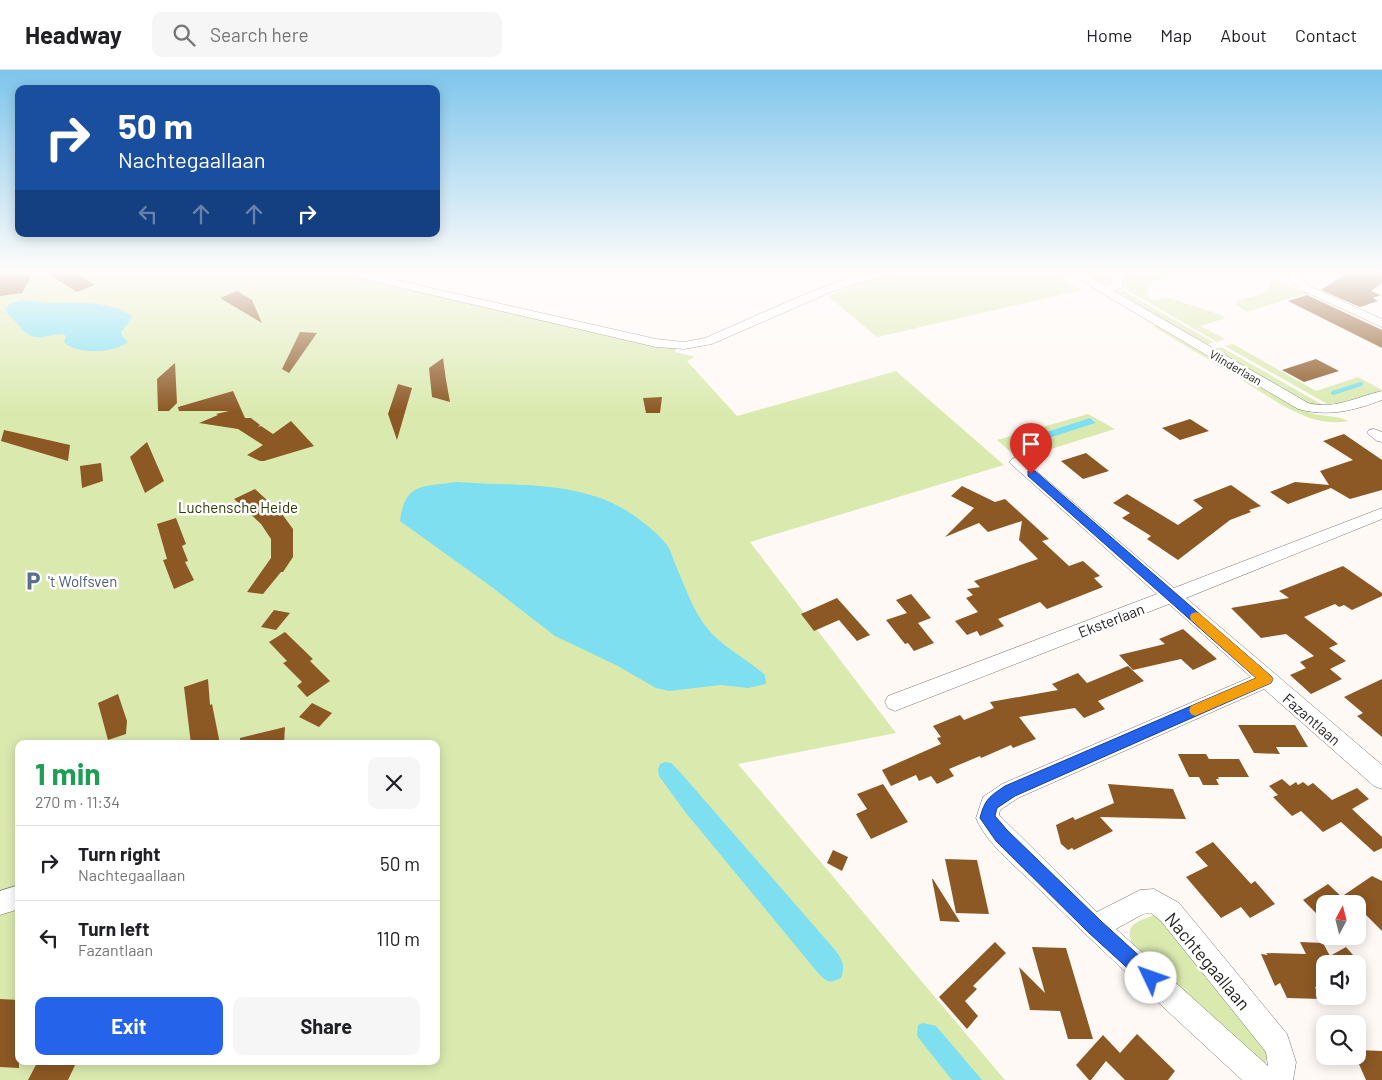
<!DOCTYPE html>
<html lang="en">
<head>
<meta charset="utf-8">
<style>
	:root { --surface:#fff; --page:#f6f6f6; --text:#202124; --muted:#757577; --line:#e0e0e0; --accent:#2563eb }
	body { margin:0; font-family:Barlow,sans-serif; background:var(--page); color:var(--text); height:100vh; display:flex; flex-direction:column; font-size:19px; white-space:nowrap }
	* { box-sizing:border-box; margin:0 }
	p { font-size:16px; color:var(--muted) }
	.icon { flex:none; width:28px; height:28px; fill:none; stroke:currentColor; stroke-width:2; stroke-linecap:round; stroke-linejoin:round }
	.map { position:relative; flex:1; overflow:hidden }
	.panel { position:absolute; left:15px; top:670px; width:425px; height:325px; display:flex; flex-direction:column; background:var(--surface); border-radius:10px; box-shadow:0 2px 12px #0003 }
	.panel>* { flex:none }
	.guide { position:absolute; left:15px; top:15px; width:425px; height:152px; border-radius:10px; box-shadow:0 2px 12px #0003; background:#1a4fa0; color:#fff; overflow:hidden }
	.needle { width:32px; rotate:7deg }
	.buttons { position:absolute; left:1316px; top:825px; display:grid; gap:10px }
	.buttons a { display:grid; place-items:center; width:50px; height:50px; border-radius:10px; background:var(--surface); box-shadow:0 2px 12px #0003; font-size:25px }
	.pin { position:absolute; display:grid; place-items:center; width:42px; height:42px; color:#fff; margin:-51px -21px; border-radius:50% 50% 50% 0; rotate:-45deg; box-shadow:0 0 5px #0007 }
	.pin .icon { rotate:45deg }
	.me { position:absolute; width:55px; margin:-28px; rotate:312deg; stroke-linejoin:round; filter:drop-shadow(0 0 4px #0008) }
	.turn { display:flex; align-items:center; gap:18px; height:105px; padding:0 20px; font-size:22px }
	.turn .icon { width:65px; height:65px; stroke-width:2.5 }
	.turn b { display:block; font-size:35px; line-height:42px }
	.lanes { display:flex; align-items:center; height:48px; padding:0 20px; background:#0003; justify-content:center; gap:25px; direction:ltr }
	.lanes .off { opacity:.35 }
	.round { display:grid; place-items:center; flex:none; width:52px; height:52px; border-radius:10px; background:var(--page) }
	.head { display:flex; align-items:center; justify-content:space-between; height:85px; padding:0 20px }
	h1 { font-size:30px; font-weight:700; line-height:38px; color:#1e9e55 }
	.cta { display:flex; gap:10px; margin-top:auto; padding:10px 20px }
	.cta a { flex:1; height:58px; border-radius:10px; background:var(--accent); color:#fff; font-size:20px; font-weight:700; line-height:58px; text-align:center }
	.cta a+a { background:var(--page); color:var(--text) }
	ul { padding:0; list-style:none }
	li { display:flex; align-items:center; gap:15px; height:75px; padding:0 20px; border-top:1px solid var(--line) }
	li div { flex:1 }
	li b { display:block; font-size:19px }
	li em { font-style:normal }
	header { display:flex; align-items:center; gap:30px; box-sizing:border-box; height:70px; padding:0 25px; background:var(--surface); border-bottom:1px solid var(--line) }
	header strong { font-size:24px }
	nav { display:flex; gap:28px; margin-inline-start:auto; font-size:18px }
	.search { width:350px; height:45px; background:var(--page); display:flex; align-items:center; gap:12px; box-sizing:border-box; padding:0 18px; border-radius:10px; color:var(--muted); font-size:19px }
	.map>svg:first-child { display:block }
	.green { fill:#daeaaf; fill-rule:evenodd }
	.water { fill:#7ddff0 }
	.lines { fill:none; stroke-linecap:round; stroke-linejoin:round }
	.stream { stroke:#7ddff0; stroke-width:4 }
	.building { fill:#8c5824 }
	.minor-casing { stroke:#777270; stroke-width:1 }
	.minor { fill:#fff; fill-rule:evenodd }
	.route { fill:#2563eb; stroke:#184099 }
	.slow { fill:#f59e0b }
	.labels { text-anchor:middle; dominant-baseline:central; stroke-width:5; stroke-linejoin:round; paint-order:stroke }
	.far-street-label { font-size:12px; fill:#201e1d; stroke:#fff }
	.park-label { font-size:15px; fill:#303a04; stroke:#fff }
	.service-label { font-size:15px; fill:#4e5e75; stroke:#fff; text-anchor:start }
	.street-label { font-size:15px; fill:#201e1d; stroke:#fff }
	.near-street-label { font-size:18px; fill:#201e1d; stroke:#fff }
</style>
</head>
<body>
<header>
<strong>Headway</strong>
<div class="search"><svg class="icon" aria-label="search" viewBox="0 0 24 24"><circle cx="10" cy="10" r="6"/><path d="M15 15l6 6"/></svg>Search here</div>
<nav><a>Home</a><a>Map</a><a>About</a><a>Contact</a></nav>
</header>
<div class="map">
<svg width="1382" height="1010" viewBox="0 0 1382 1010">
	<rect width="100%" height="100%" fill="#fff9f6"/>
	<g class="green">
		<path d="M 0,201 L 326,201 L 676,279 L 675,282 L 695,287 L 687,291 L 737,346 L 896,301 L 1004,395 L 750,472 L 896,663 L 738,694 L 1005,1010 L 0,1010 ZM 19,674 L 436,674 L 436,991 L 19,991 Z"/>
		<path d="M 1002,201 L 1051,201 L 1083,220 L 877,267 L 828,226 L 879,206 Z"/>
		<path d="M 1080,201 L 1117,201 L 1114,214 C 1101,216 1090,207 1080,201 Z"/>
		<path d="M 1129,201 L 1173,201 L 1173,205 L 1147,214 L 1149,223 L 1145,225 L 1153,230 L 1169,228 L 1219,244 L 1226,248 L 1200,256 L 1225,269 L 1217,272 L 1129,221 L 1123,214 L 1124,204 Z"/>
		<path d="M 1273,208 L 1307,223 L 1247,242 L 1236,235 L 1237,231 C 1251,226 1270,226 1273,208 Z"/>
		<path d="M 1123,220 L 1132,226 L 1213,272 L 1206,275 L 1118,222 Z"/>
		<path d="M 1152,256 L 1158,256 L 1233,300 L 1233,302 L 1229,302 Z"/>
		<path d="M 1233,274 L 1316,321 L 1358,307 L 1382,320 L 1340,336 L 1334,333 L 1329,335 L 1225,276 Z"/>
		<path d="M 1221,277 L 1328,338 L 1308,334 L 1214,279 Z"/>
		<path d="M 1244,309 L 1249,310 C 1269,321 1290,336 1311,343 C 1324,347 1337,345 1348,351 C 1310,359 1274,329 1243,311 Z"/>
		<path d="M 1088,344 L 1115,359 L 1019,389 L 997,370 ZM 1090,348 L 1096,353 L 1024,376 L 1021,376 L 1015,371 Z"/>
		<path d="M 1154,845 L 1159,847 L 1267,980 L 1266,993 L 1258,993 L 1132,874 C 1124,853 1138,852 1154,845 Z"/>
	</g>
	<g class="water">
		<path d="M 22,230 C 31,231 40,232 49,233 C 80,234 102,229 131,245 L 132,248 L 121,262 L 123,267 L 128,272 C 116,283 75,285 64,272 L 66,266 L 63,264 C 39,266 33,274 16,252 C 12,247 7,245 5,239 L 10,234 Z"/>
		<path d="M 1090,348 L 1096,353 L 1024,376 L 1017,375 L 1014,372 Z"/>
		<path d="M 456,412 C 522,417 591,408 645,454 C 653,460 661,467 667,475 C 671,481 673,489 676,496 C 684,514 691,535 702,551 C 717,575 745,587 765,605 L 766,614 L 748,618 L 721,615 L 669,621 L 656,618 L 616,595 L 555,566 L 489,515 L 400,451 C 405,412 423,417 456,412 Z"/>
		<path d="M 665,692 L 671,693 L 680,702 L 836,881 C 843,891 845,896 841,908 C 829,914 827,912 818,903 L 686,743 L 659,706 L 658,700 L 660,694 Z"/>
		<path d="M 923,953 L 936,956 L 982,1010 L 952,1010 L 917,966 L 918,955 Z"/>
	</g>
	<g class="lines">
		<path class="stream" d="M 1333,323 L 1361,314"/>
	</g>
	<g class="building">
		<path d="M 43,201 L 72,201 L 95,215 L 77,222 Z"/>
		<path d="M 1350,201 L 1376,201 L 1382,203 L 1382,213 L 1371,221 L 1381,225 L 1373,228 L 1378,231 L 1360,237 L 1321,220 Z"/>
		<path d="M 0,203 L 33,203 L 22,223 L 0,226 Z"/>
		<path d="M 237,221 L 252,230 L 262,253 L 220,228 Z"/>
		<path d="M 1307,225 L 1382,260 L 1382,278 L 1288,231 Z"/>
		<path d="M 300,262 L 317,263 L 289,303 L 282,299 Z"/>
		<path d="M 443,288 L 446,310 L 450,332 L 432,327 L 429,298 Z"/>
		<path d="M 1316,289 L 1339,301 L 1304,312 L 1282,300 Z"/>
		<path d="M 175,293 L 177,333 L 169,341 L 158,341 L 157,309 Z"/>
		<path d="M 398,314 L 412,318 L 397,370 L 388,344 Z"/>
		<path d="M 233,321 L 245,348 L 251,348 L 260,355 L 258,357 L 261,356 L 273,364 L 291,351 L 314,376 L 264,391 L 260,391 L 247,385 L 263,375 L 238,359 L 199,353 L 218,345 L 216,344 L 229,341 L 179,341 L 178,337 Z"/>
		<path d="M 662,327 L 660,343 L 646,343 L 643,328 Z"/>
		<path d="M 1190,349 L 1209,361 L 1180,370 L 1162,358 Z"/>
		<path d="M 4,360 L 70,375 L 68,391 L 1,371 Z"/>
		<path d="M 1344,364 L 1382,390 L 1382,420 L 1350,429 L 1331,418 L 1288,434 L 1270,422 L 1295,412 L 1329,415 L 1320,401 L 1353,390 L 1323,371 Z"/>
		<path d="M 147,372 L 164,411 L 145,423 L 130,387 Z"/>
		<path d="M 1086,383 L 1109,401 L 1083,409 L 1061,391 Z"/>
		<path d="M 101,393 L 103,411 L 82,418 L 80,396 Z"/>
		<path d="M 1231,415 L 1261,436 L 1249,440 L 1251,442 L 1230,450 L 1178,490 L 1147,469 L 1151,466 L 1122,448 L 1130,443 L 1113,433 L 1127,424 L 1178,455 L 1203,438 L 1193,430 Z"/>
		<path d="M 962,416 L 995,432 L 1005,429 L 1049,469 L 1042,471 L 1069,496 L 1083,491 L 1100,506 L 1094,508 L 1103,517 L 1047,539 L 1040,532 L 998,549 L 1004,556 L 980,566 L 977,561 L 967,565 L 955,551 L 978,542 L 966,528 L 973,525 L 967,519 L 980,517 L 974,511 L 1038,489 L 1019,470 L 1022,451 L 988,462 L 979,453 L 945,467 L 974,438 L 951,426 Z"/>
		<path d="M 255,419 L 282,444 L 293,459 L 293,487 L 283,502 L 281,502 L 263,524 L 247,522 L 271,488 L 271,469 L 261,454 L 234,429 Z"/>
		<path d="M 176,448 L 186,474 L 182,476 L 188,491 L 185,492 L 194,510 L 174,519 L 163,490 L 167,489 L 157,454 Z"/>
		<path d="M 1343,496 L 1382,523 L 1382,526 L 1352,540 L 1344,535 L 1339,537 L 1335,534 L 1304,547 L 1338,574 L 1329,578 L 1346,591 L 1330,599 L 1342,609 L 1311,624 L 1290,605 L 1306,598 L 1300,592 L 1314,586 L 1286,564 L 1261,568 L 1231,538 L 1289,528 L 1279,521 Z"/>
		<path d="M 911,524 L 931,548 L 918,553 L 934,573 L 914,581 L 908,573 L 905,574 L 886,550 L 907,543 L 896,530 Z"/>
		<path d="M 837,528 L 870,565 L 857,571 L 839,550 L 814,561 L 801,544 Z"/>
		<path d="M 274,540 L 290,543 L 276,560 L 261,557 Z"/>
		<path d="M 1183,559 L 1217,589 L 1193,600 L 1181,589 L 1133,600 L 1119,585 L 1165,574 L 1159,569 Z"/>
		<path d="M 285,562 L 313,589 L 310,591 L 330,611 L 307,627 L 297,616 L 302,612 L 283,593 L 287,591 L 269,572 Z"/>
		<path d="M 1128,596 L 1144,611 L 1098,631 L 1105,639 L 1084,648 L 1075,638 L 1019,647 L 1036,669 L 1013,678 L 1011,675 L 981,688 L 980,686 L 949,699 L 954,706 L 937,714 L 931,706 L 919,711 L 916,705 L 891,716 L 882,700 L 941,674 L 937,668 L 941,667 L 933,656 L 960,645 L 964,650 L 994,638 L 990,632 L 1058,620 L 1052,614 L 1078,603 L 1087,613 Z"/>
		<path d="M 208,609 L 210,635 L 212,634 L 220,674 L 191,674 L 184,617 Z"/>
		<path d="M 1382,609 L 1382,667 L 1357,646 L 1363,643 L 1344,627 Z"/>
		<path d="M 118,624 L 127,651 L 126,664 L 108,670 L 98,633 Z"/>
		<path d="M 312,633 L 332,643 L 319,657 L 299,647 Z"/>
		<path d="M 1238,655 L 1295,655 L 1308,677 L 1276,677 L 1280,684 L 1254,683 Z"/>
		<path d="M 285,657 L 284,674 L 240,674 L 240,668 Z"/>
		<path d="M 1178,684 L 1206,684 L 1209,689 L 1239,689 L 1249,707 L 1218,707 L 1219,709 L 1216,709 L 1219,715 L 1203,715 L 1199,707 L 1189,707 Z"/>
		<path d="M 1282,709 L 1290,716 L 1296,712 L 1298,715 L 1303,712 L 1308,716 L 1313,713 L 1332,730 L 1357,718 L 1369,729 L 1352,739 L 1382,767 L 1382,778 L 1374,782 L 1341,752 L 1323,762 L 1301,741 L 1292,746 L 1273,727 L 1278,725 L 1269,716 Z"/>
		<path d="M 883,714 L 908,752 L 871,769 L 856,744 L 867,739 L 857,724 Z"/>
		<path d="M 1108,714 L 1173,719 L 1186,749 L 1100,747 L 1113,761 L 1074,780 L 1072,778 L 1068,780 L 1061,774 L 1056,755 L 1073,747 L 1075,750 L 1114,733 Z"/>
		<path d="M 1213,772 L 1251,814 L 1255,811 L 1275,834 L 1250,848 L 1241,837 L 1221,848 L 1186,807 L 1208,796 L 1195,782 Z"/>
		<path d="M 833,780 L 848,787 L 842,801 L 827,793 Z"/>
		<path d="M 945,789 L 977,790 L 989,844 L 956,843 Z"/>
		<path d="M 1372,806 L 1382,811 L 1382,861 L 1358,837 L 1358,834 L 1354,834 L 1344,825 Z"/>
		<path d="M 932,809 L 933,809 L 960,852 L 940,851 Z"/>
		<path d="M 1328,814 L 1343,828 L 1334,834 L 1325,834 L 1325,840 L 1318,845 L 1303,830 Z"/>
		<path d="M 995,872 L 1006,883 L 973,916 L 977,919 L 965,931 L 978,946 L 967,959 L 939,927 Z"/>
		<path d="M 1300,872 L 1323,873 L 1330,886 L 1346,877 L 1361,894 L 1325,894 L 1325,917 L 1315,917 L 1321,929 L 1287,928 L 1280,913 L 1275,916 L 1261,884 L 1268,885 L 1266,883 L 1306,884 Z"/>
		<path d="M 1032,877 L 1066,878 L 1093,969 L 1068,969 L 1060,941 L 1030,940 L 1019,897 L 1045,923 Z"/>
		<path d="M 0,929 L 19,930 L 19,998 L 0,997 Z"/>
		<path d="M 1137,964 L 1175,1001 L 1168,1010 L 1125,1010 L 1106,991 L 1091,1010 L 1089,1010 L 1076,995 L 1103,965 L 1120,983 Z"/>
		<path d="M 1358,980 L 1382,981 L 1382,1010 L 1366,1010 L 1358,992 Z"/>
		<path d="M 38,991 L 77,991 L 68,1010 L 28,1010 Z"/>
	</g>
	<g class="lines">
		<defs>
			<g id="minor">
				<path d="M 337,201 L 356,201 L 656,269 L 684,272 L 705,268 L 803,225 L 842,210 L 880,201 L 913,201 L 908,204 L 868,210 L 831,222 L 712,274 L 684,279 L 656,277 L 342,204 Z"/>
				<path d="M 1068,201 L 1081,201 L 1106,216 L 1112,214 L 1112,205 L 1116,201 L 1128,201 L 1124,206 L 1122,218 L 1114,221 L 1308,333 C 1335,340 1356,327 1382,321 L 1382,330 C 1353,341 1328,347 1298,339 L 1100,222 Z"/>
				<path d="M 1293,201 L 1303,201 L 1301,207 L 1309,216 L 1382,249 L 1382,257 L 1301,220 L 1289,208 Z"/>
				<path d="M 1374,359 L 1382,362 L 1382,372 L 1377,371 L 1367,363 L 1369,360 Z"/>
				<path d="M 1017,387 L 1022,389 L 1174,518 L 1382,438 L 1382,449 L 1186,528 L 1382,695 L 1382,719 L 1374,716 L 1264,619 L 1018,728 L 1000,740 L 999,745 L 1097,842 L 1140,820 L 1154,819 L 1179,833 L 1287,964 L 1296,992 L 1293,1010 L 1242,1010 C 1174,947 1105,884 1039,819 C 1018,798 988,776 976,748 L 983,727 L 1002,714 L 1251,607 L 1169,534 L 895,641 L 888,638 L 885,632 L 888,626 L 1157,524 L 1012,395 L 1009,392 L 1012,389 ZM 1151,843 L 1161,851 L 1266,982 L 1268,996 L 1116,859 L 1143,844 Z"/>
				<path d="M 19,815 L 19,839 L 0,845 L 0,821 Z"/>
			</g>
		</defs>
		<use href="#minor" class="minor-casing"/>
		<use href="#minor" class="minor"/>
	</g>
	<linearGradient id="sky" x2="0" y2="1"><stop stop-color="#7dc5eb"/><stop offset="0.59" stop-color="#fffcfb"/><stop offset="1" stop-color="#fffcfb" stop-opacity="0"/></linearGradient>
	<rect width="1382" height="342" fill="url(#sky)"/>
	<path class="route" d="M 1028,401 L 1035,401 L 1271,606 L 1273,609 L 1271,613 L 1015,726 L 997,738 L 995,746 L 1007,760 L 1101,851 L 1157,902 L 1159,908 L 1157,914 L 1151,917 L 1145,914 L 1089,863 L 996,771 L 980,748 C 985,729 989,727 1005,716 L 1256,608 L 1028,406 Z"/>
	<path class="slow" d="M 1196,542 L 1200,544 L 1271,606 L 1273,609 L 1271,613 L 1195,646 L 1191,644 L 1189,640 L 1191,636 L 1256,608 L 1191,550 L 1190,547 L 1191,544 Z"/>
	<defs>
		<symbol id="parking-bare" viewBox="-9 -9 18 18"><path d="M-3.5-5.5H1a3.5 3.5 0 0 1 0 7H-1V5.5H-3.5ZM-1-3.4V-.6H.8a1.4 1.4 0 0 0 0-2.8Z" fill="#5c6f8a" stroke="#fff" stroke-width="2.5" paint-order="stroke"/></symbol>
	</defs>
	<g fill-rule="evenodd">
		<use href="#parking-bare" x="19" y="497" width="28" height="28"/>
	</g>
	<g class="labels">
		<g class="far-street-label">
			<text transform="translate(1236 297) rotate(30)">Vlinderlaan</text>
		</g>
		<g class="park-label">
			<text x="238" y="437">Luchensche Heide</text>
		</g>
		<g class="service-label">
			<text x="48" y="511">'t Wolfsven</text>
		</g>
		<g class="street-label">
			<text transform="translate(1111 550) rotate(-21)">Eksterlaan</text>
			<text transform="translate(1312 649) rotate(41)">Fazantlaan</text>
		</g>
		<g class="near-street-label">
			<text transform="translate(1208 891) rotate(50)">Nachtegaallaan</text>
		</g>
	</g>
</svg>
<div class="buttons">
<a><svg class="needle" viewBox="-14 -14 28 28"><path d="M0-13l5 13h-10z" fill="#e53935"/><path d="M0 13l5-13h-10z" fill="#757577"/></svg></a>
<a><svg class="icon" aria-label="sound" viewBox="0 0 24 24"><path d="M4 9h4l5-4v14l-5-4H4zM17 9q2 3 0 6"/></svg></a>
<a><svg class="icon" aria-label="search" viewBox="0 0 24 24"><circle cx="10" cy="10" r="6"/><path d="M15 15l6 6"/></svg></a>
</div>
<div class="pin" style="left:1031px;top:404px;background:#d93025"><svg class="icon" aria-label="arrive" viewBox="0 0 24 24"><path d="M6 21V4h12l-3 4 3 4H6"/></svg></div>
<svg class="me" style="left:1151px;top:908px" viewBox="-20 -20 40 40"><circle r="19" fill="#fff"/><path d="M0-13L10 11 0 6-10 11z" fill="#2563eb"/></svg>
<div class="guide">
<div class="turn"><svg class="icon" aria-label="right" viewBox="0 0 24 24"><path d="M7 20v-9h11M14 6l5 5-5 5"/></svg><div><b>50 m</b>Nachtegaallaan</div></div>
<div class="lanes"><svg class="icon off" aria-label="left" viewBox="0 0 24 24"><path d="M17 20v-9H6M10 6l-5 5 5 5"/></svg><svg class="icon off" aria-label="ahead" viewBox="0 0 24 24"><path d="M12 20V5M6 11l6-6 6 6"/></svg><svg class="icon off" aria-label="ahead" viewBox="0 0 24 24"><path d="M12 20V5M6 11l6-6 6 6"/></svg><svg class="icon" aria-label="right" viewBox="0 0 24 24"><path d="M7 20v-9h11M14 6l5 5-5 5"/></svg></div>
</div>
<section class="panel">
<div class="head"><div><h1>1 min</h1><p>270 m · 11:34</p></div><a class="round"><svg class="icon" aria-label="close" viewBox="0 0 24 24"><path d="M6 6l12 12M18 6L6 18"/></svg></a></div>
<ul>
<li><svg class="icon" aria-label="right" viewBox="0 0 24 24"><path d="M7 20v-9h11M14 6l5 5-5 5"/></svg><div><b>Turn right</b><p>Nachtegaallaan</p></div><em>50 m</em></li>
<li><svg class="icon" aria-label="left" viewBox="0 0 24 24"><path d="M17 20v-9H6M10 6l-5 5 5 5"/></svg><div><b>Turn left</b><p>Fazantlaan</p></div><em>110 m</em></li>
</ul>
<div class="cta"><a>Exit</a><a>Share</a></div>
</section>
</div>
</body>
</html>
